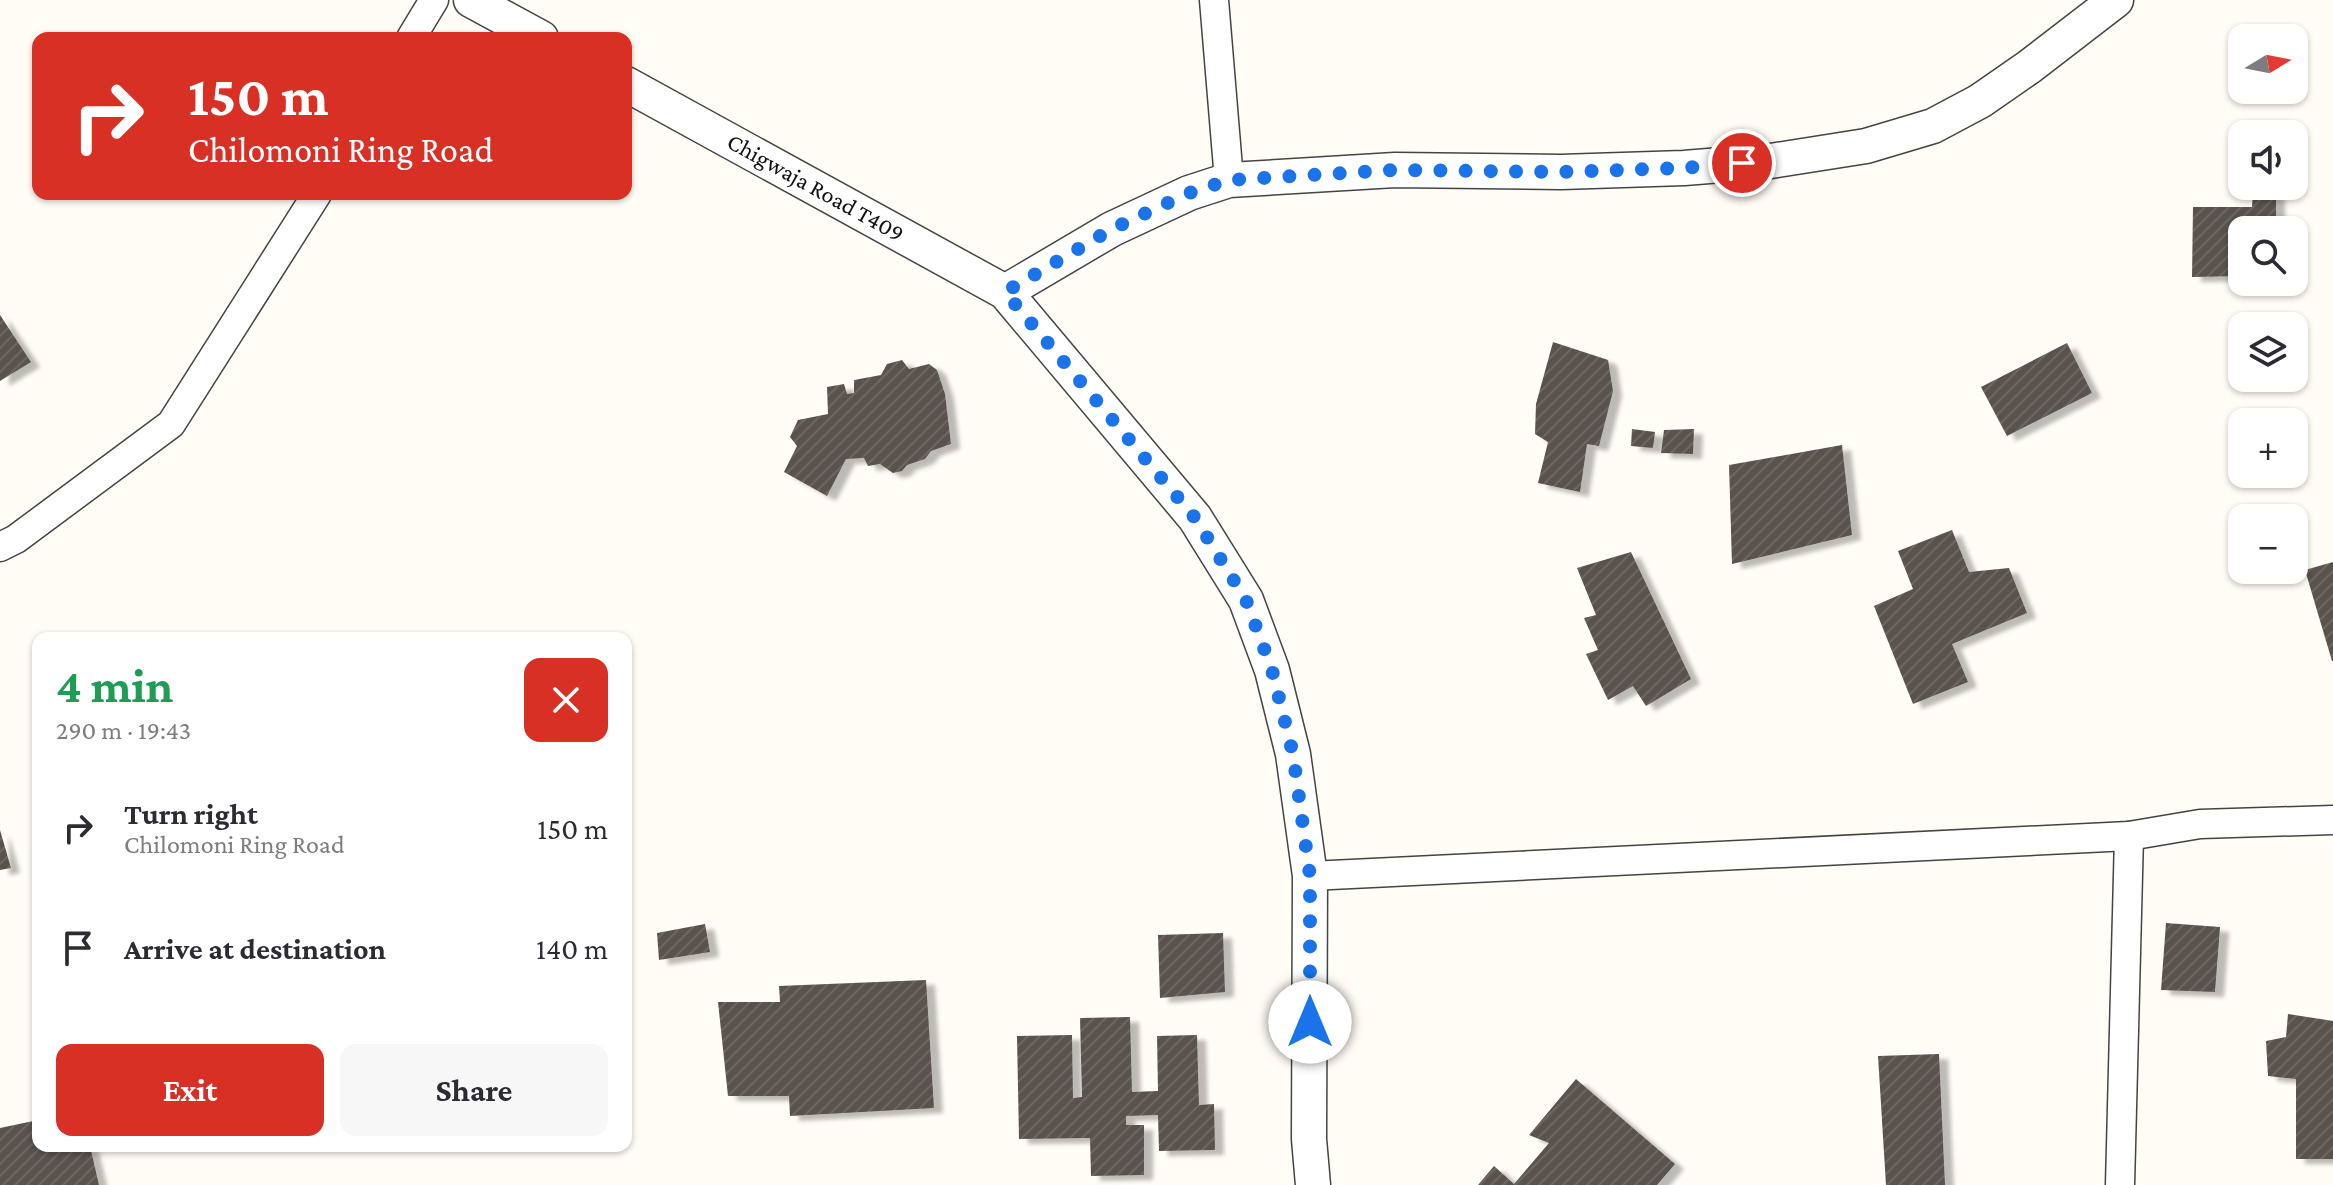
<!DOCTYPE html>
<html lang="en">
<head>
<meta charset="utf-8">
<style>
	:root { --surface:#fff; --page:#f7f7f7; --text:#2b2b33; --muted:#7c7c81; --accent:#d93025 }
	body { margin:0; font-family:"Crimson Pro",serif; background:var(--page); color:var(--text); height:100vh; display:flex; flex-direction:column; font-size:30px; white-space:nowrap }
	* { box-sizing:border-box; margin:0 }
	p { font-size:26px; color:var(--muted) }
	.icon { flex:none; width:44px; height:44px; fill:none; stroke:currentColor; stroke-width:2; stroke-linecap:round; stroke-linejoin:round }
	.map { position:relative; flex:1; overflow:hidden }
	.details { position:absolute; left:32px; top:632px; width:600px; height:520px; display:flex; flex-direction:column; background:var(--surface); border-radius:16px; box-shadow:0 2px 6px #0004 }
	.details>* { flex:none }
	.top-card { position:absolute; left:32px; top:32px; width:600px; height:168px; border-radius:16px; box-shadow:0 2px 6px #0004; background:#d93025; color:#fff; overflow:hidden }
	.needle { width:52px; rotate:80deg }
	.fabs { position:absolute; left:2228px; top:24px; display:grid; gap:16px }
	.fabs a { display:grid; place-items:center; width:80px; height:80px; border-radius:16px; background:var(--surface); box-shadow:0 2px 6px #0004; font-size:40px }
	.pin { position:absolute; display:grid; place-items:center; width:68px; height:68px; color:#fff; margin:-34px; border:4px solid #fff; border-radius:50%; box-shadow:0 2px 8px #0007 }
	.me { position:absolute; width:88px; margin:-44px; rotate:0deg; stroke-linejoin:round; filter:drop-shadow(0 0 6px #0008) }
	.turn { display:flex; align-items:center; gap:28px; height:168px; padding:0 24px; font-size:36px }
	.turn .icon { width:104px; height:104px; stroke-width:2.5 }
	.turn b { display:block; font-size:56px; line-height:68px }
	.round { display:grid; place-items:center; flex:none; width:84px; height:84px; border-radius:16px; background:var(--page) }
	.summary { display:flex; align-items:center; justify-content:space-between; height:136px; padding:0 24px }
	h1 { font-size:48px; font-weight:700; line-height:60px; color:#1e9e55 }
	.primary-button { display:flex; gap:16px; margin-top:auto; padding:16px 24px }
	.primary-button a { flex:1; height:92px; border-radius:16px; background:var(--accent); color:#fff; font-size:32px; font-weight:700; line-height:92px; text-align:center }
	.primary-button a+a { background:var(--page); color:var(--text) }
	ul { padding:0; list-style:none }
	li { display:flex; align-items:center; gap:24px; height:120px; padding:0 24px }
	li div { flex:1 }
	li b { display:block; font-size:30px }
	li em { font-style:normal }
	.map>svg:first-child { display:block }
	.building { fill:url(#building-hatch); filter:url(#shadow) }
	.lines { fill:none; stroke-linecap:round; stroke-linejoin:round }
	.minor-casing { stroke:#444; stroke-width:31 }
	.tertiary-casing { stroke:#444; stroke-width:37 }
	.minor { stroke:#fff; stroke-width:28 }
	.tertiary { stroke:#fff; stroke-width:34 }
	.route { stroke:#1a73e8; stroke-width:14; stroke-dasharray:0 25.2 }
	.labels { text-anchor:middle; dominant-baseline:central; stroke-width:8; stroke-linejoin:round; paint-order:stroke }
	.street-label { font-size:24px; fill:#111; stroke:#fff }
</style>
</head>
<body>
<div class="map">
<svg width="2333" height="1185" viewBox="0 0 2333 1185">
	<defs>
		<pattern id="building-hatch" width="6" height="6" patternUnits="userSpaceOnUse" patternTransform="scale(2)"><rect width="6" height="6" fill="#5a524d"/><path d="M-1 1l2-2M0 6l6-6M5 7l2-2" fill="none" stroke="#6d6662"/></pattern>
		<filter id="shadow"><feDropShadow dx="9" dy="5" stdDeviation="2" flood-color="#0004"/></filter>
	</defs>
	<rect width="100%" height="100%" fill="#fffdf5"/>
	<g class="building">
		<path d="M 2253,192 L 2276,193 L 2276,230 L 2242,230 L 2242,276 L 2192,277 L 2193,207 L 2252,207 Z"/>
		<path d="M 0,315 L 31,362 L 0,381 Z"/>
		<path d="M 1553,342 L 1608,360 L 1613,391 L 1599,446 L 1587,444 L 1580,492 L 1538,483 L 1548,442 L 1535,434 L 1536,404 Z"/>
		<path d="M 2067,343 L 2092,393 L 2007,436 L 1981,387 Z"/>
		<path d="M 902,360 L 909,369 L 929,364 L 937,370 L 945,394 L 951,444 L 931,451 L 925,459 L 907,465 L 902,471 L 893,473 L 880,464 L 868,466 L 864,458 L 846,459 L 827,496 L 784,472 L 797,446 L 790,437 L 798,420 L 828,414 L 827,387 L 844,384 L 847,394 L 854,393 L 854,380 L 881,375 L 887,364 Z"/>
		<path d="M 1632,429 L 1655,432 L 1653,448 L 1631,446 Z"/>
		<path d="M 1694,429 L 1693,454 L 1661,453 L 1664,430 Z"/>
		<path d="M 1842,445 L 1852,535 L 1732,564 L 1729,465 Z"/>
		<path d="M 1952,530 L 1969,572 L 2009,568 L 2027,613 L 1952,644 L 1968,682 L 1913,704 L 1874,606 L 1913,589 L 1898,551 Z"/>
		<path d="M 1631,552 L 1691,679 L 1646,706 L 1633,686 L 1608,700 L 1586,654 L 1598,650 L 1584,618 L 1596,615 L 1577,568 Z"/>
		<path d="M 2333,562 L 2333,661 L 2332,661 L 2305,570 Z"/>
		<path d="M 0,830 L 11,868 L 0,870 Z"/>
		<path d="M 2166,923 L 2220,927 L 2215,992 L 2161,990 Z"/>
		<path d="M 705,924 L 710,952 L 659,960 L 657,933 Z"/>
		<path d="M 1223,933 L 1225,992 L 1160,998 L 1158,935 Z"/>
		<path d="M 926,980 L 934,1108 L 790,1116 L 789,1096 L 728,1096 L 718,1002 L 780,1002 L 779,986 Z"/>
		<path d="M 2288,1014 L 2333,1021 L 2333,1159 L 2296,1159 L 2296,1079 L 2268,1076 L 2266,1041 L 2286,1037 Z"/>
		<path d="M 1130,1017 L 1132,1092 L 1158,1091 L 1157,1036 L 1197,1035 L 1199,1105 L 1214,1104 L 1215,1150 L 1159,1151 L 1158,1115 L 1126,1116 L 1126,1125 L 1144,1125 L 1144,1175 L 1091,1176 L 1090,1138 L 1019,1139 L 1017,1036 L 1072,1035 L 1073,1098 L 1082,1097 L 1080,1018 Z"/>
		<path d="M 1939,1054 L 1945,1185 L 1886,1185 L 1878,1056 Z"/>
		<path d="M 1576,1079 L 1675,1164 L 1657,1185 L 1478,1185 L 1494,1166 L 1514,1184 L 1549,1143 L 1529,1135 Z"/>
		<path d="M 38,1120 L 38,1146 L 90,1146 L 99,1185 L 0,1185 L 0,1128 Z"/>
	</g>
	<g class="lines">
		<defs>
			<g id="minor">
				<path d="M 1214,0 L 1229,180"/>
				<path d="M 411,38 L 434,0"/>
				<path d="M 0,547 L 16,539 L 171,424 L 317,194"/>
				<path d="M 1310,876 L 2129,836 L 2200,824 L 2333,820"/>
				<path d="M 2120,1185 L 2129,836"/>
			</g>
			<g id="tertiary">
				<path d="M 471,0 L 541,38"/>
				<path d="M 626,84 L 1005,292 L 1195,518 L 1246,600 L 1272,670 L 1293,754 L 1310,876 L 1309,1139 L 1313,1185"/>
				<path d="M 1005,292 L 1112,229 L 1189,193 L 1229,180 L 1395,170 L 1561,172 L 1684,168 L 1771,161 L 1866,146 L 1933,126 L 1980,101 L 2029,67 L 2116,0"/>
			</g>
		</defs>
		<use href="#minor" class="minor-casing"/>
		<use href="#tertiary" class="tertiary-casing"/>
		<use href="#minor" class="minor"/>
		<use href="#tertiary" class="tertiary"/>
	</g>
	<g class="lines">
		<path class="route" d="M 1310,1022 L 1310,876 L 1293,754 L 1272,670 L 1246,600 L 1195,518 L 1005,292 L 1112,229 L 1189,193 L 1229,180 L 1395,170 L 1561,172 L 1684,168 L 1742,163"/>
	</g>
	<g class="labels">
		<g class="street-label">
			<text transform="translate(816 187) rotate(29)">Chigwaja Road T409</text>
		</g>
	</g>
</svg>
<div class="fabs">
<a><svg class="needle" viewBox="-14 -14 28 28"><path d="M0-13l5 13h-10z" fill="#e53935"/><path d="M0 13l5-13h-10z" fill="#7c7c81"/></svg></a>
<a><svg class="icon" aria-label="sound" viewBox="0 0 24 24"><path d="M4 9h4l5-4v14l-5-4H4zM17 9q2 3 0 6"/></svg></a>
<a><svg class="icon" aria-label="search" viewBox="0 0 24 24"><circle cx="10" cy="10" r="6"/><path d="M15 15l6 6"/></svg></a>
<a><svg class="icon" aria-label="layers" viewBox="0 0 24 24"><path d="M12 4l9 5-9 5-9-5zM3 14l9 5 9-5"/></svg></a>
<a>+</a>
<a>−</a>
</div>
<div class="pin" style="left:1742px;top:163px;background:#d93025"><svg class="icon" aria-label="arrive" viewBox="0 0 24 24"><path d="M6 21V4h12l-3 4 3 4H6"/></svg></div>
<svg class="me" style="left:1310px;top:1022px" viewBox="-20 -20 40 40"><circle r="19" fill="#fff"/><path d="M0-13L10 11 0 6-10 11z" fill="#1a73e8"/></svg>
<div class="top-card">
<div class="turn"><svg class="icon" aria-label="right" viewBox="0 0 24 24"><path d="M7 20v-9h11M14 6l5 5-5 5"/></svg><div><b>150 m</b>Chilomoni Ring Road</div></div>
</div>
<section class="details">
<div class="summary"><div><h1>4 min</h1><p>290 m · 19:43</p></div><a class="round" style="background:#d93025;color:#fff"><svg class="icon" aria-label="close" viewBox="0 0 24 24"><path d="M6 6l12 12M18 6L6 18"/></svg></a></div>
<ul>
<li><svg class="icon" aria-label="right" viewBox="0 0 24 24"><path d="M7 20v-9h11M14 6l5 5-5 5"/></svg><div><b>Turn right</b><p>Chilomoni Ring Road</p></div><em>150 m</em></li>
<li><svg class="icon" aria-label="arrive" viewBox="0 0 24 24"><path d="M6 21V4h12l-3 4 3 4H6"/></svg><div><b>Arrive at destination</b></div><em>140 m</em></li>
</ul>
<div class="primary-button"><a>Exit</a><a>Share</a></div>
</section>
</div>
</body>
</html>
